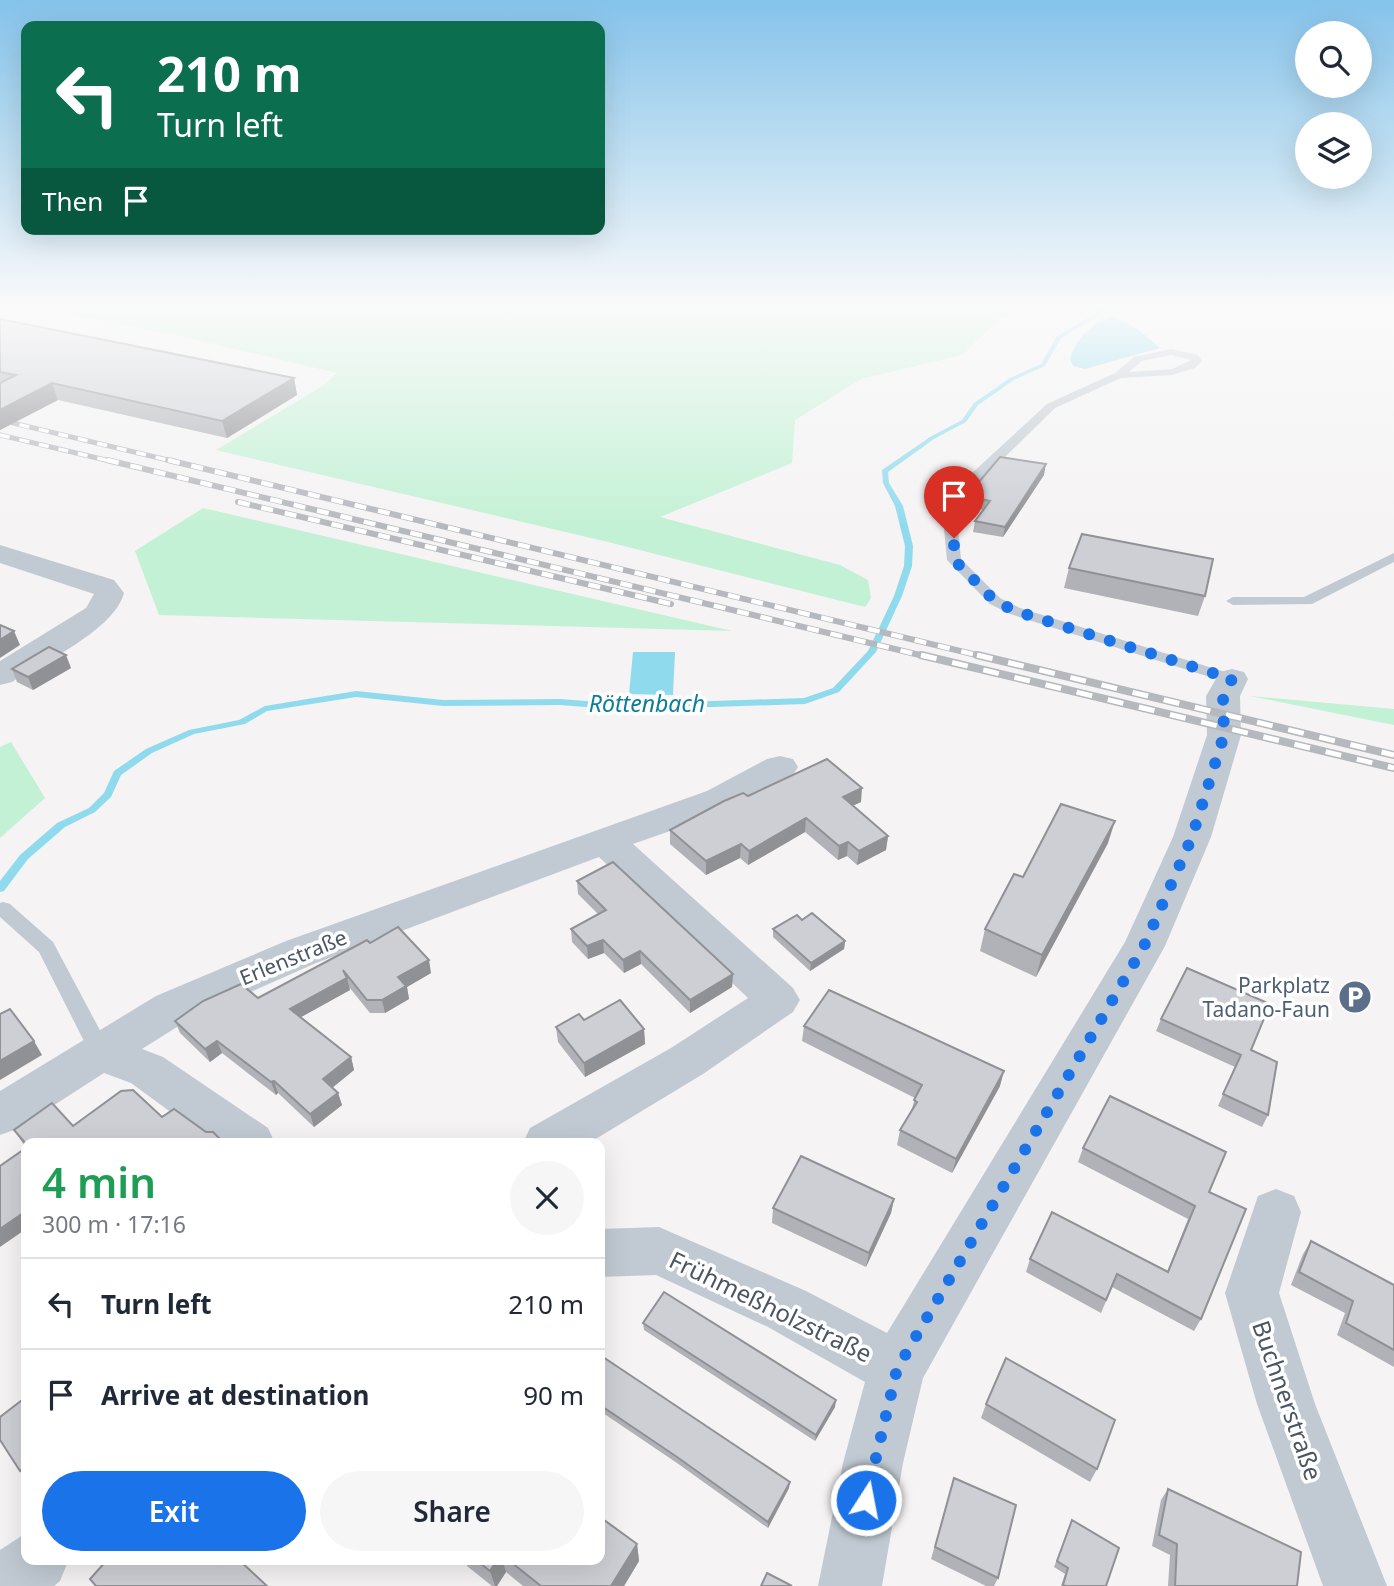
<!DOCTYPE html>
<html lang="en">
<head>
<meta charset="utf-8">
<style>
	:root { --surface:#fff; --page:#f6f6f7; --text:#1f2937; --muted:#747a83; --line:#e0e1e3; --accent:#1a73e8 }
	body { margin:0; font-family:"Noto Sans",sans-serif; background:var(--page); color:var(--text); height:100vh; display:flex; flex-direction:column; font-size:26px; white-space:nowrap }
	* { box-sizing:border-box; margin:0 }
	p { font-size:23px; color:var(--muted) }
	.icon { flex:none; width:38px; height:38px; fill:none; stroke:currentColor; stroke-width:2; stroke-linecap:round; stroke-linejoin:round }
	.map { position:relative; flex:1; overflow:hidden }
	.details { position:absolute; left:21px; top:1138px; width:584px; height:427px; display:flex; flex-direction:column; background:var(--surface); border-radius:14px; box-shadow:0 7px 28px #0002 }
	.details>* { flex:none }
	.banner { position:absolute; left:21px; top:21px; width:584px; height:214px; border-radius:14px; box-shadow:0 7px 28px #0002; background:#0b6e4f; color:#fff; overflow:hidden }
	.buttons { position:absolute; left:1295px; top:21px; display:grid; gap:14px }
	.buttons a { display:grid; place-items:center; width:77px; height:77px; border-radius:50%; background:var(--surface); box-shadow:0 7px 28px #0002; font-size:35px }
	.pin { position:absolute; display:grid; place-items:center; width:60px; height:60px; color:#fff; margin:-72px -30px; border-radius:50% 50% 50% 0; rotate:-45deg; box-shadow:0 0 7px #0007 }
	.pin .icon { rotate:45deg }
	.me { position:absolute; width:77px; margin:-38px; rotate:11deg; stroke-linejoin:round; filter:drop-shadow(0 0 5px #0008) }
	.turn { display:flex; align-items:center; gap:24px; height:147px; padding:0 21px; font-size:32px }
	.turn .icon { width:91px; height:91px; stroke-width:2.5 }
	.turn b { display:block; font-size:49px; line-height:60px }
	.then { display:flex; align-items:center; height:66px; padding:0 21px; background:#0003; gap:14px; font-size:26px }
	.round { display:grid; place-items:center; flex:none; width:74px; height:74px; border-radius:37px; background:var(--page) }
	.head { display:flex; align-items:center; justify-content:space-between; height:119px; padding:0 21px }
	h1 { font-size:42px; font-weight:600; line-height:52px; color:#1e9e55 }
	.action { display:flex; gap:14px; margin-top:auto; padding:14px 21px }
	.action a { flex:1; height:80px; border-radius:42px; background:var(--accent); color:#fff; font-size:28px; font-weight:600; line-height:80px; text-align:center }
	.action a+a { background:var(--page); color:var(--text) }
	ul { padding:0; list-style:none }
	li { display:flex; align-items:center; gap:21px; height:91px; padding:0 21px; border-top:2px solid var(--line) }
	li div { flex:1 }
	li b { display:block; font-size:26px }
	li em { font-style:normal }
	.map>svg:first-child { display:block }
	.green { fill:#c3f1d5 }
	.water { fill:#90daee }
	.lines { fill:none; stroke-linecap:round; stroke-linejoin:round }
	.stream { fill:#90daee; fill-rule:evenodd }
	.service { fill:#c1cad2; fill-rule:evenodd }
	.minor { fill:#c1cad2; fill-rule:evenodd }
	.rail-far2-casing { stroke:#b5b8bd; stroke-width:5 }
	.rail-far1-casing { stroke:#b5b8bd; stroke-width:6 }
	.rail-casing { stroke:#b5b8bd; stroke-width:8 }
	.rail-far2 { stroke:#fff; stroke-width:3.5; stroke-dasharray:10; stroke-linecap:butt }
	.rail-far1 { stroke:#fff; stroke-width:4.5; stroke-dasharray:12; stroke-linecap:butt }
	.rail { stroke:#fff; stroke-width:5; stroke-dasharray:16; stroke-linecap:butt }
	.wall { fill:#b0b2b7 }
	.shaded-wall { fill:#909195 }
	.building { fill:#cdcfd5; stroke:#909195; stroke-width:2 }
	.route { stroke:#1a73e8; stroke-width:12; stroke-dasharray:0 21.6 }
	.labels { text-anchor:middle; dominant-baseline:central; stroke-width:7; stroke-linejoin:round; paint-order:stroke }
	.street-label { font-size:21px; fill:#4a5661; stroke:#fff }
	.service-label { font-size:21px; fill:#4e5e75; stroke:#fff; text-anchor:end }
	.water-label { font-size:23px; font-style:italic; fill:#0c7c9b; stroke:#fff }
	.near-street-label { font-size:24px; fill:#4a5661; stroke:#fff }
</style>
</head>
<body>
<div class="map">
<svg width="1394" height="1586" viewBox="0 0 1394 1586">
	<rect width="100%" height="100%" fill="#f5f3f3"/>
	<g class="green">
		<path d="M 24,306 L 1038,306 L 1001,318 L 962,355 L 861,379 L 795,420 L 792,463 L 660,517 L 840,565 L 868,580 L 871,598 L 865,607 L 604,541 L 216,450 L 324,385 L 337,373 L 170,334 Z"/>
		<path d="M 203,508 L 732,631 L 159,615 L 135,551 Z"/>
		<path d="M 1250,696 L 1394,709 L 1394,725 Z"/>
		<path d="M 11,742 L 45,798 L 0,838 L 0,747 Z"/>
	</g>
	<g class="water">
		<path d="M 1114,316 L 1140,331 L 1160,348 L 1085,369 L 1073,366 L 1070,359 C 1077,337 1092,322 1114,316 Z"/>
		<path d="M 633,652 L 675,652 L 673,695 L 629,694 Z"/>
	</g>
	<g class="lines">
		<path class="stream" d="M 1099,306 L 1105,306 L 1099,316 L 1061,338 L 1045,366 L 1014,380 L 978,405 L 966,422 L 934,439 L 888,472 L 889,483 L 903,506 L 913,546 L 912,566 L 902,596 L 876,652 L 839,692 L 805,704 L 624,710 L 560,705 L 443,706 L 356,697 L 267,711 L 245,724 L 194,734 L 152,753 L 121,775 L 111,797 L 95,812 L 65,827 L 28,859 L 4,891 L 0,892 L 0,881 L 20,855 L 57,823 L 89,808 L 104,793 L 114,771 L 146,749 L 189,730 L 239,720 L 265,706 L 356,691 L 443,700 L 560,699 L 624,704 L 804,698 L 833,688 L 868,651 L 894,596 L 904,566 L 905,546 L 895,506 L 883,483 L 882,470 L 930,437 L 962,420 L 974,403 L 1010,378 L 1041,364 L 1057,336 L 1095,314 Z"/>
		<g class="service">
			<path d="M 1171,349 L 1198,355 L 1202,361 L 1195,368 L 1172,375 L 1121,378 L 1055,408 L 961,500 L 957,518 L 961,559 L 1000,598 L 1020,608 L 1238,676 L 1240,679 L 1238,682 L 1232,684 L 1010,614 L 990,604 L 947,560 L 943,518 L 949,499 L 970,475 L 1047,404 L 1115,373 L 1134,357 ZM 1171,355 L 1191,360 L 1172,369 L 1129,372 L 1142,361 Z"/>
			<path d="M 1394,553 L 1394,562 L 1312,604 L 1233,605 L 1226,601 L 1233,597 L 1304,597 Z"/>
			<path d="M 3,902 L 10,904 L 53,942 L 112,1053 L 109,1059 L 101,1062 L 93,1059 L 39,952 L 0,917 L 0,903 Z"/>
		</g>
		<g class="minor">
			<path d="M 0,545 L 114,580 L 124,593 C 114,630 44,662 12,682 L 0,685 L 0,661 L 86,608 L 94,594 L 0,563 Z"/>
			<path d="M 1232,669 L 1244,672 L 1248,679 L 1240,696 L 1241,735 L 1211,837 L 1165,946 L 923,1378 L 903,1463 L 882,1586 L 818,1586 L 843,1463 L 865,1382 L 768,1327 L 656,1275 L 600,1277 L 600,1229 L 659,1227 L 806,1291 L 887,1333 L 1125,942 L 1173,837 L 1207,735 L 1206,696 L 1220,672 Z"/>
			<path d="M 780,756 L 793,759 L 798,767 L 793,775 L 733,809 L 633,844 L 793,988 L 800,1000 L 793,1012 L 703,1074 L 589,1143 L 523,1143 L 530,1128 L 671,1048 L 748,998 L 599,857 L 316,963 L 188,1020 L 142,1049 L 163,1057 L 268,1128 L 275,1143 L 213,1143 L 131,1083 L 104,1073 L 17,1129 L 0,1135 L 0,1091 L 156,996 L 286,941 L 707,791 L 767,759 Z"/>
			<path d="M 1276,1189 L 1294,1196 L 1301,1212 L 1279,1293 L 1315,1404 L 1387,1586 L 1323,1586 L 1257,1404 L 1225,1293 L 1258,1196 Z"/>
			<path d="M 26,1533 L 26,1559 L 69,1559 L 60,1581 L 54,1586 L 0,1586 L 0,1550 Z"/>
		</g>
		<defs>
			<g id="rail-far2">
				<path d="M 0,420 L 176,462"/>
				<path d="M 0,435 L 114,462"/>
			</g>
			<g id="rail-far1">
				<path d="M 107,460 L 928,657"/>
				<path d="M 168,460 L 985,657"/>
				<path d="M 238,502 L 671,604"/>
			</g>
			<g id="rail">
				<path d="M 921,655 L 1394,768"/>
				<path d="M 977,655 L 1394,755"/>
			</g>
		</defs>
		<use href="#rail-far2" class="rail-far2-casing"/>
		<use href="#rail-far1" class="rail-far1-casing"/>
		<use href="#rail" class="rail-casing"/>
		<use href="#rail-far2" class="rail-far2"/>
		<use href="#rail-far1" class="rail-far1"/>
		<use href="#rail" class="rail"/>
	</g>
	<g class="wall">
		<path d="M 0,319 L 294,378 L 297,395 L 227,438 L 58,400 L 0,430 Z"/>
		<path d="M 1044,475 L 1003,537 L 973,532 L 975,521 L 983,510 L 966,506 L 967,496 Z"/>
		<path d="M 1069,568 L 1205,596 L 1198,616 L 1064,588 Z"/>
		<path d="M 71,668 L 33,690 L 17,682 L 12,669 Z"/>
		<path d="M 748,796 L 861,802 L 852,806 L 888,836 L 886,850 L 857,865 L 847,856 L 838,860 L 805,832 L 748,865 L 740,858 L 706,875 L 670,844 L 670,830 Z"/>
		<path d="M 1108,843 L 1036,977 L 980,951 L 985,929 L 1023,877 Z"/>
		<path d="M 577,881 L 733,974 L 732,987 L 690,1013 L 641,964 L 624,973 L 604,953 L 588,959 L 572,942 L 571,929 L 598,914 L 578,894 Z"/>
		<path d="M 802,920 L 845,941 L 844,949 L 810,971 L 773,937 L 773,929 Z"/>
		<path d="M 370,943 L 431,973 L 407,987 L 409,999 L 385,1013 L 370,1013 L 349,987 L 350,990 L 301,1017 L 351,1057 L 354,1070 L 332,1088 L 338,1093 L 342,1105 L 314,1127 L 278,1093 L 276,1095 L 222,1053 L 210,1062 L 180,1033 L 175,1021 L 258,998 Z"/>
		<path d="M 1161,1019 L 1251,1050 L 1268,1115 L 1262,1127 L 1218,1106 L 1235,1067 L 1156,1031 Z"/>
		<path d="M 584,1020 L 644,1029 L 645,1044 L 585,1077 L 558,1042 L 556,1027 Z"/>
		<path d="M 804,1026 L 1000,1086 L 952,1173 L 897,1145 L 900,1130 L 911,1112 L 915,1098 L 802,1041 Z"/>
		<path d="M 162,1117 L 206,1132 L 26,1143 L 26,1148 L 14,1130 Z"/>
		<path d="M 1083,1148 L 1209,1192 L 1201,1319 L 1194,1331 L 1112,1287 L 1101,1313 L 1026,1272 L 1030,1259 L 1167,1272 L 1188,1219 L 1078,1162 Z"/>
		<path d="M 894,1199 L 891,1213 L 866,1267 L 772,1223 L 773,1208 Z"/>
		<path d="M 1311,1241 L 1394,1285 L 1394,1367 L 1337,1335 L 1345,1313 L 1291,1285 L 1303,1254 Z"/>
		<path d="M 643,1323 L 835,1407 L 815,1441 L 644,1330 Z"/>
		<path d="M 600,1355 L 789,1488 L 768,1528 L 677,1463 L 600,1411 Z"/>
		<path d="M 986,1404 L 1097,1469 L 1090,1482 L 981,1418 Z"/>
		<path d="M 954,1478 L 998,1578 L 994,1586 L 986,1586 L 931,1559 Z"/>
		<path d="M 1168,1489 L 1297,1586 L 1168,1586 L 1170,1555 L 1152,1546 L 1161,1500 Z"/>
		<path d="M 1072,1520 L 1106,1586 L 1061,1586 L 1065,1574 L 1054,1567 Z"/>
		<path d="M 637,1544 L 639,1561 L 624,1586 L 523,1586 L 506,1572 L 497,1586 L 492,1586 L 467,1566 L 465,1559 L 600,1559 Z"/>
	</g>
	<g class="shaded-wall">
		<path d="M 294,378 L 297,395 L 227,438 L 222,421 Z"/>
		<path d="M 52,383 L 58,400 L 0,430 L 0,410 Z"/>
		<path d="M 1046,464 L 1044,475 L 1003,537 L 1005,527 Z"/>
		<path d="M 14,631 L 20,645 L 0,658 L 0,640 Z"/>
		<path d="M 66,655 L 71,668 L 33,690 L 28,677 Z"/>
		<path d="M 862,788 L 861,802 L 841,811 L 843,797 Z"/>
		<path d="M 806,818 L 805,832 L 748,865 L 749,851 Z"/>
		<path d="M 1115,821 L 1108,843 L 1036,977 L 1042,955 Z"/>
		<path d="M 888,836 L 886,850 L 857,865 L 859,851 Z"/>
		<path d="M 848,842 L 847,856 L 838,860 L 839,846 Z"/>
		<path d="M 741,844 L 740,858 L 706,875 L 706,861 Z"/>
		<path d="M 603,940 L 604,953 L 588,959 L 587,946 Z"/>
		<path d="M 845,941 L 844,949 L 810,971 L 811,963 Z"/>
		<path d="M 640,951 L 641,964 L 624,973 L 623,960 Z"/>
		<path d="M 429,960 L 431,973 L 407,987 L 409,999 L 385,1013 L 382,1000 L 398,977 Z"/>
		<path d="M 733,974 L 732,987 L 690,1013 L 690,1000 Z"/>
		<path d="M 347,978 L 350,990 L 294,1021 L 290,1009 Z"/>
		<path d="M 644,1029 L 645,1044 L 585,1077 L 584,1063 Z"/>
		<path d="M 34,1041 L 42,1055 L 0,1080 L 0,1061 Z"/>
		<path d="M 217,1041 L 222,1053 L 210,1062 L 205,1049 Z"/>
		<path d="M 351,1057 L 354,1070 L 327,1092 L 323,1079 Z"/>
		<path d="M 1004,1071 L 1000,1086 L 952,1173 L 956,1159 Z"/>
		<path d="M 274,1081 L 278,1093 L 276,1095 L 271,1082 Z"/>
		<path d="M 338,1093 L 342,1105 L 314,1127 L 310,1114 Z"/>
		<path d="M 894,1199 L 891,1213 L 866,1267 L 869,1253 Z"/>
		<path d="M 26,1211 L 26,1229 L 0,1247 L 0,1229 Z"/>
		<path d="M 836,1400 L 835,1407 L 815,1441 L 816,1435 Z"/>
		<path d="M 26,1466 L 26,1479 L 20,1471 Z"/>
		<path d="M 790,1482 L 789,1488 L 768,1528 L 768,1522 Z"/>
		<path d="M 637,1544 L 639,1561 L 624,1586 L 611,1586 Z"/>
		<path d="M 498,1559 L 502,1559 L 506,1572 L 497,1586 L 495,1586 L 490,1571 Z"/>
	</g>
	<g class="building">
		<path d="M 0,319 L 294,378 L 222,421 L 52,383 L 0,410 L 0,383 L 16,375 L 0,372 Z"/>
		<path d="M 1000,457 L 1046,464 L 1005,527 L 975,521 L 990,501 L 967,496 Z"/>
		<path d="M 1082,534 L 1213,559 L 1205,596 L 1069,568 Z"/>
		<path d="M 0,625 L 14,631 L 0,640 Z"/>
		<path d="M 49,647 L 66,655 L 28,677 L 12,669 Z"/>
		<path d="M 827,759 L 862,788 L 843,797 L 888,836 L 859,851 L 848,842 L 839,846 L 806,818 L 749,851 L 741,844 L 706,861 L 670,830 L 724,801 L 743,793 L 748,796 Z"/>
		<path d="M 1061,804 L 1115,821 L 1042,955 L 985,929 L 1014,874 L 1023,877 Z"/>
		<path d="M 613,862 L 733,974 L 690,1000 L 640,951 L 623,960 L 603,940 L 587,946 L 571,929 L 606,910 L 577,881 Z"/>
		<path d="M 812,913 L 845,941 L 811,963 L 773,929 L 797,915 L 802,920 Z"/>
		<path d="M 398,927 L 429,960 L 398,977 L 406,986 L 382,1000 L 367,1000 L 343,970 L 347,978 L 290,1009 L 351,1057 L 323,1079 L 338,1093 L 310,1114 L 274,1081 L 271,1082 L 217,1041 L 205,1049 L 175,1021 L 203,1001 L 241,984 L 258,998 L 367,940 L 370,943 Z"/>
		<path d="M 1187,968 L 1270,1004 L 1251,1050 L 1277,1062 L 1268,1115 L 1223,1094 L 1241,1055 L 1161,1019 Z"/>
		<path d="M 829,990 L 1004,1071 L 956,1159 L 900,1130 L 917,1102 L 914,1100 L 922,1085 L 804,1026 Z"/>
		<path d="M 620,1000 L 644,1029 L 584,1063 L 556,1027 L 579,1014 L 584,1020 Z"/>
		<path d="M 10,1009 L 34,1041 L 0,1061 L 0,1014 Z"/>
		<path d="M 133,1090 L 162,1117 L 174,1109 L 206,1132 L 213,1132 L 224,1143 L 26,1143 L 26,1144 L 14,1130 L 52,1103 L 73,1126 L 121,1091 Z"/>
		<path d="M 1110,1096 L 1226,1152 L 1209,1192 L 1246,1209 L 1201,1319 L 1117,1274 L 1106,1300 L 1030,1259 L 1052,1212 L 1168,1272 L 1195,1206 L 1083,1148 Z"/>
		<path d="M 26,1148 L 26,1211 L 0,1229 L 0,1166 Z"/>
		<path d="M 801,1156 L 894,1199 L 869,1253 L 773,1208 Z"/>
		<path d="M 1311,1241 L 1394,1285 L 1394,1350 L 1346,1323 L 1353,1301 L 1299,1272 Z"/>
		<path d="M 664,1292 L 836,1400 L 816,1435 L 643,1323 Z"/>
		<path d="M 600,1355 L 790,1482 L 768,1522 L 677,1457 L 600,1405 Z"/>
		<path d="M 1006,1358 L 1115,1420 L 1097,1469 L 986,1404 Z"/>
		<path d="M 26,1397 L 26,1466 L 20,1471 L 0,1440 L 0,1417 Z"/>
		<path d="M 954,1478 L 1016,1505 L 998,1578 L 935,1547 Z"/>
		<path d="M 1168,1489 L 1301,1552 L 1297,1586 L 1175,1586 L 1177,1544 L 1159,1535 Z"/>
		<path d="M 600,1517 L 637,1544 L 611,1586 L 541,1586 L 507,1559 L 600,1559 Z"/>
		<path d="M 1072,1520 L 1119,1548 L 1106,1586 L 1065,1586 L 1063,1585 L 1068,1568 L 1057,1561 Z"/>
		<path d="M 108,1559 L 217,1559 L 222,1564 L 227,1559 L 238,1559 L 267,1586 L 96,1586 L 90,1579 Z"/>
		<path d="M 475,1559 L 498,1559 L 490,1571 Z"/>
		<path d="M 767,1573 L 792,1586 L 761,1586 Z"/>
	</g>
	<linearGradient id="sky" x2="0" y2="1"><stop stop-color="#85c3ea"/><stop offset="0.58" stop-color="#fafafa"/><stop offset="1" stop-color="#fafafa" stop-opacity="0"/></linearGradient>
	<rect width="1394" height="528" fill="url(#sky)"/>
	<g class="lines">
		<path class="route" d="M 866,1500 L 897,1369 L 1144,946 L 1192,837 L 1224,735 L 1223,696 L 1232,679 L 1015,611 L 995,601 L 954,560 L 954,538"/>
	</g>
	<defs>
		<symbol id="parking-disc" viewBox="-11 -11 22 22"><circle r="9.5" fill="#5c6f8a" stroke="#fff"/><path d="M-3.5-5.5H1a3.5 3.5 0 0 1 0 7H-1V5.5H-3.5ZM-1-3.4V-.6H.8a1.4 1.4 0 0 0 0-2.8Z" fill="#fff"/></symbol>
	</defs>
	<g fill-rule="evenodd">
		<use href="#parking-disc" x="1336" y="978" width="38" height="38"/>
	</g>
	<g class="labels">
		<g class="street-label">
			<text transform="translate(293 957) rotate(-22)">Erlenstraße</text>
		</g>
		<g class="service-label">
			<text x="1330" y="985">Parkplatz<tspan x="1330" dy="24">Tadano-Faun</tspan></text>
		</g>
		<g class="water-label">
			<text x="647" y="703">Röttenbach</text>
		</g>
		<g class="near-street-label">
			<text transform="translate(771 1306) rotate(26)">Frühmeßholzstraße</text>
			<text transform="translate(1288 1400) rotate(71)">Buchnerstraße</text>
		</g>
	</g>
</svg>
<div class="buttons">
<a><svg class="icon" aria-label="search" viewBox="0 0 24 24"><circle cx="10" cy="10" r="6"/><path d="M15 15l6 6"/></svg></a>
<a><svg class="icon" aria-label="layers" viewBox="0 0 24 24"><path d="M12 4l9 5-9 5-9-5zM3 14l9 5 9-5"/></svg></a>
</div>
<div class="pin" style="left:954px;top:538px;background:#d93025"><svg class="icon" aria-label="arrive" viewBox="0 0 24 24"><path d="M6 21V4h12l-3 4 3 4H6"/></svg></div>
<svg class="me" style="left:866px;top:1500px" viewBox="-20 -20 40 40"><circle r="17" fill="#1a73e8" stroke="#fff" stroke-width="3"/><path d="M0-11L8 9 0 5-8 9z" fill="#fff"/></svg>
<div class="banner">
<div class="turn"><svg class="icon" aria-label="left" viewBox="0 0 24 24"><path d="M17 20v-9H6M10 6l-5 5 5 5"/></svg><div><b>210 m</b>Turn left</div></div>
<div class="then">Then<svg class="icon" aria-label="arrive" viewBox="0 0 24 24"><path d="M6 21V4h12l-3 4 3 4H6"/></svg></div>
</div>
<section class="details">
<div class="head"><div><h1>4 min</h1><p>300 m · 17:16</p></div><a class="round"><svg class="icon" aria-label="close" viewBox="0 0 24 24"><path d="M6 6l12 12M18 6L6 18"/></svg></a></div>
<ul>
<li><svg class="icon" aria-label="left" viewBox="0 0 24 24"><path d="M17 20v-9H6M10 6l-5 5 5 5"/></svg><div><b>Turn left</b></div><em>210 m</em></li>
<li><svg class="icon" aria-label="arrive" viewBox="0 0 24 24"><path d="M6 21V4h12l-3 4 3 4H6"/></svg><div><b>Arrive at destination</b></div><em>90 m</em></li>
</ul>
<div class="action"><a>Exit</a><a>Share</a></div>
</section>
</div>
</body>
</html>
